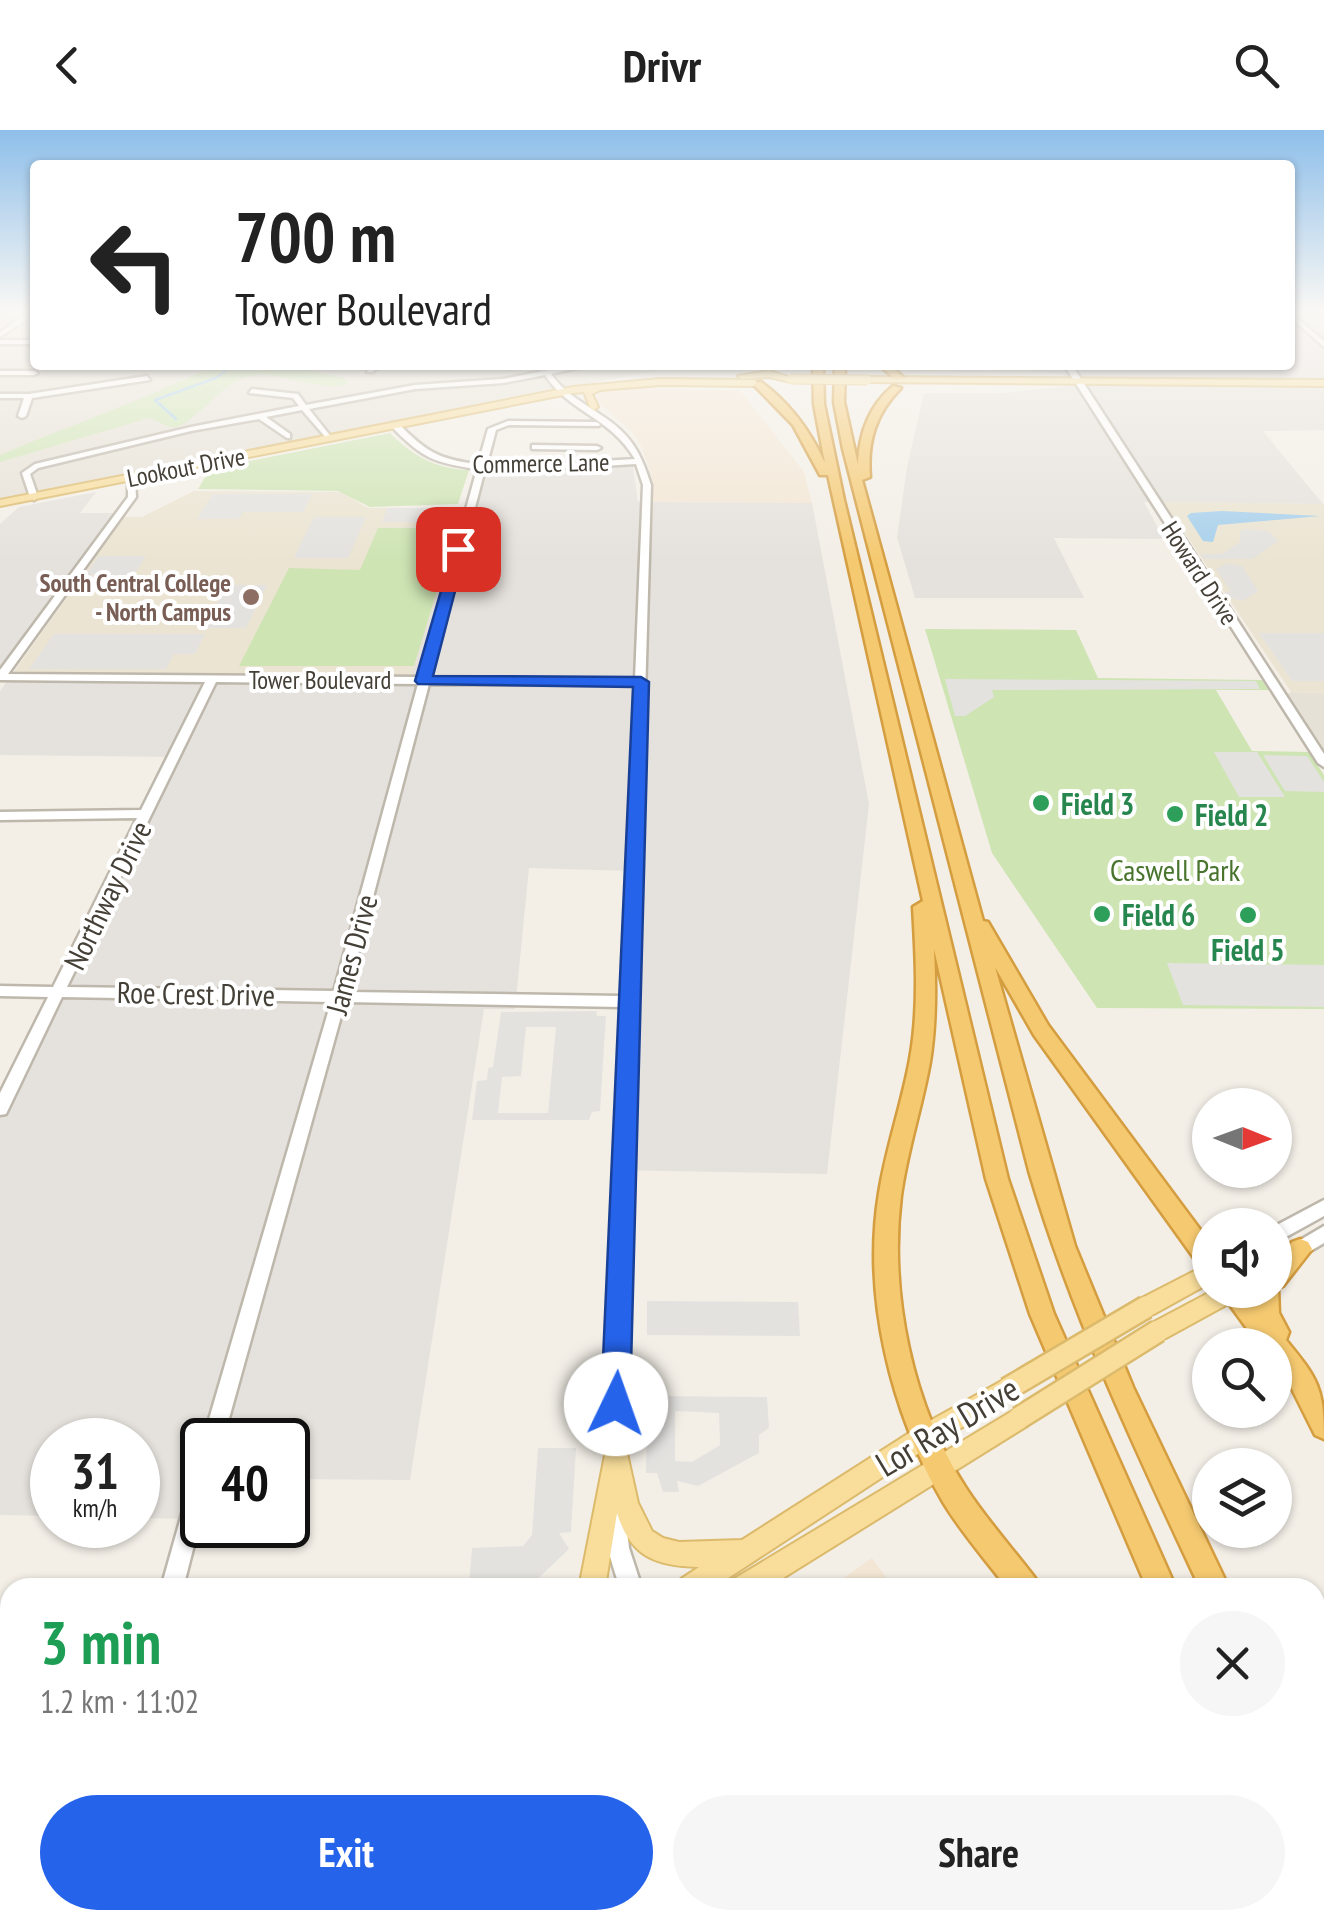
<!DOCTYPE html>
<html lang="en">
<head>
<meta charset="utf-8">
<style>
	:root { --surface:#fff; --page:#f6f6f6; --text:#222; --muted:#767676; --accent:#2563eb }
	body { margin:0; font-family:"PT Sans Narrow",sans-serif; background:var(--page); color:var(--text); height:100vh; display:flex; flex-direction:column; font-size:38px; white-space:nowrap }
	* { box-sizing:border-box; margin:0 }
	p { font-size:32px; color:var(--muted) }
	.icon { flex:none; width:55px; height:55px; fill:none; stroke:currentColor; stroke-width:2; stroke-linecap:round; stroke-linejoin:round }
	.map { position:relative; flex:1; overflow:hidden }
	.drawer { position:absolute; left:0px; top:1448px; width:1325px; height:352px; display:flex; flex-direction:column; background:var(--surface); border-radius:30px 30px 0 0; box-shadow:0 2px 8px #0004 }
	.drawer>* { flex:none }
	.banner { position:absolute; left:30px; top:30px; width:1265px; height:210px; border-radius:10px; box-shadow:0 2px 8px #0004; background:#fff; color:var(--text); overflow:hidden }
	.needle { width:65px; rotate:91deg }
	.controls { position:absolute; left:1192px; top:958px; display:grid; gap:20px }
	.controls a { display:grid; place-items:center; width:100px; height:100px; border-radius:50%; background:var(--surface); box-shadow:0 2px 8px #0004; font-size:50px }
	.speed { position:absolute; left:30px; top:1288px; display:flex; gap:20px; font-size:50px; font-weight:700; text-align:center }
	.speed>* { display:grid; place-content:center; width:130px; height:130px; border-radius:50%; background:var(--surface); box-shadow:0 2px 8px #0004; line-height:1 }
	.speed small { font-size:25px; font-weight:400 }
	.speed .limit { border:5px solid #111; border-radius:15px; background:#fff; color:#111 }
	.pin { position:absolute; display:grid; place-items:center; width:85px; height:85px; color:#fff; margin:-42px; border-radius:20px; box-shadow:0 5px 15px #0006 }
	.me { position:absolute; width:110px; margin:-55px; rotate:3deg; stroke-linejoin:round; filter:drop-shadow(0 0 8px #0008) }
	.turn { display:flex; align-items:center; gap:35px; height:210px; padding:0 40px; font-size:45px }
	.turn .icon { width:130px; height:130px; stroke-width:2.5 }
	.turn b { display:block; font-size:70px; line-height:85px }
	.round { display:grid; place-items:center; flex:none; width:105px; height:105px; border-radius:52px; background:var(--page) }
	.headline { display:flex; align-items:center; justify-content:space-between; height:170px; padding:0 40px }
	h1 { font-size:60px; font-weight:700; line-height:75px; color:#1e9e55 }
	.action { display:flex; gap:20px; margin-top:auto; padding:20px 40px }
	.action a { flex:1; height:115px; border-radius:60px; background:var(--accent); color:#fff; font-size:40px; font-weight:700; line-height:115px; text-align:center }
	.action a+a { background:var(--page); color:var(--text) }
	header { display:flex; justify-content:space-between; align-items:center; height:130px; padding:0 40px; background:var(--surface); font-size:45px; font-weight:700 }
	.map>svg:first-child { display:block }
	.residential { fill:#e6e1d6 }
	.commercial { fill:#f3e6d4 }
	.industrial { fill:#e5e1dc }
	.education { fill:#ebe4d2 }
	.green { fill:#cee4b3 }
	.parking { fill:#e4e2df; fill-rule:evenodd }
	.water { fill:#a7d0ec }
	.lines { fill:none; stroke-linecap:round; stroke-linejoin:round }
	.stream { stroke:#a7d0ec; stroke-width:2.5 }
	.minor-casing { stroke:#beb7ab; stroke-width:5 }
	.major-casing { stroke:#dcba6c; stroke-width:4 }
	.highway-casing { stroke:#d49d40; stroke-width:5 }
	.minor { fill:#fff; fill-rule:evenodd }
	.major { fill:#f8dd9b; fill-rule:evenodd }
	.highway { fill:#f5c970; fill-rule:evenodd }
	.major-bridge-far1-casing { stroke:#dcba6c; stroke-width:11; stroke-linecap:butt }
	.major-bridge-casing { stroke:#dcba6c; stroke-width:26; stroke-linecap:butt }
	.major-bridge-far1 { stroke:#f8dd9b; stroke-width:9 }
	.major-bridge { stroke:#f8dd9b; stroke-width:21 }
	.route { fill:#2563eb; stroke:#184099; stroke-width:2.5 }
	.education-dot { fill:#8d6e63; stroke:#fff; stroke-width:4 }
	.leisure-dot { fill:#2e9e5b; stroke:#fff; stroke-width:4 }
	.labels { text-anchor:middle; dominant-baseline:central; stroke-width:8; stroke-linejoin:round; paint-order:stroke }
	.far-street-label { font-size:25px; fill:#454037; stroke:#fff }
	.far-education-label { font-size:25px; font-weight:bold; fill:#785e54; stroke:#fff; text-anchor:end }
	.leisure-label { font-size:30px; font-weight:bold; fill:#27864d; stroke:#fff; text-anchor:start }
	.park-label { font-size:30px; fill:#48742d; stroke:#fff }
	.street-label { font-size:30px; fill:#454037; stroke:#fff }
	.near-street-label { font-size:35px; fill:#454037; stroke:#fff }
</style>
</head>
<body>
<header><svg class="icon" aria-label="back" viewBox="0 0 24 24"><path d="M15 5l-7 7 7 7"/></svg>Drivr<svg class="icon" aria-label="search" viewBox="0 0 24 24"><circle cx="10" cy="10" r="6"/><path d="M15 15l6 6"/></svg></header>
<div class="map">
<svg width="1324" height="1798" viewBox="0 0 1324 1798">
	<rect width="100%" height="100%" fill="#f3efe7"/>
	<g class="residential">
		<path d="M 0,180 L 35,180 L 35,235 L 730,235 L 724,239 L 654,241 L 0,370 Z"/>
		<path d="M 1291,562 L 1324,563 L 1324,624 L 1285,565 Z"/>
		<path d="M 0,1556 L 10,1556 L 10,1790 L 605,1790 L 605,1798 L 0,1798 Z"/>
	</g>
	<g class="commercial">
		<path d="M 628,258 L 740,260 L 804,342 L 812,373 L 652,372 L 652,348 L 642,318 L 633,303 L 596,271 L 598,264 L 604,260 Z"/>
		<path d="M 872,1428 L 893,1457 L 831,1457 Z"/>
		<rect x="605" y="1790" width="198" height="8"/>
	</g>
	<g class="industrial">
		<path d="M 1290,180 L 1324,180 L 1324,300 L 1263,301 L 1323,374 L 1144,372 L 1164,409 L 1054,408 L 1084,468 L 915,468 L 897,407 L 907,337 L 924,263 L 1003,263 L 1070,256 L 1064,245 L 991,236 L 916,235 L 1290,235 Z"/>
		<path d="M 633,337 L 638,372 L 812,373 L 869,674 L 827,1044 L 614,1040 L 630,741 L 529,738 L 515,879 L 484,879 L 410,1350 L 288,1349 L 288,1310 L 202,1310 L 202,1389 L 138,1388 L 138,1310 L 52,1310 L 52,1386 L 0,1385 L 0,970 L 177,627 L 0,625 L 0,561 L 13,543 L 410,547 L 475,340 Z"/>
		<path d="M 96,362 L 80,383 L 116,383 L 0,539 L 0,394 L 19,377 Z"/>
		<path d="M 803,1790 L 1069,1790 L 1073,1798 L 803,1798 Z"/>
	</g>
	<g class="education">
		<path d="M 194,361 L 341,362 L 368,378 L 463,378 L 411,547 L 13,543 L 124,387 L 142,387 Z"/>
		<path d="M 1164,372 L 1324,374 L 1324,563 L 1291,562 Z"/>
	</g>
	<g class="green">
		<path d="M 215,235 L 284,235 L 344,248 L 348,254 C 314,263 281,238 246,247 C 219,254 188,303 170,297 C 164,295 156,290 149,288 L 0,332 L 0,325 C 72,294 145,270 215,235 Z"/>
		<path d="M 390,303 C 413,326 436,339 469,340 L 458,374 L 370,377 L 338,361 L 198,359 L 207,344 L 225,336 Z"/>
		<path d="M 378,398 L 456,398 L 414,536 L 239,536 L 289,438 L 360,440 Z"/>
		<path d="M 925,499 L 1076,500 L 1098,548 L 1262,550 L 1269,560 L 1216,560 L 1252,621 L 1309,622 L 1324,645 L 1324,879 L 1097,878 L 992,723 Z"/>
	</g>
	<g class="parking">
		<path d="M 213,364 L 312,364 L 303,382 L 243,382 L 239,389 L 197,389 Z"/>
		<path d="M 387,378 L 456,378 L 453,392 L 382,392 Z"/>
		<path d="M 314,387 L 366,387 L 348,428 L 294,428 Z"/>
		<path d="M 1245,399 L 1268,401 L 1278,411 L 1252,429 L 1204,429 L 1200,424 L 1222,424 L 1240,412 L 1240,401 Z"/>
		<path d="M 99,426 L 146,426 L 134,445 L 86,445 Z"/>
		<path d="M 1227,433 L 1242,436 L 1258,461 L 1243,471 L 1227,467 L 1225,462 L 1231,461 L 1216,439 Z"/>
		<path d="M 227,455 L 267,455 L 246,498 L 204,498 Z"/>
		<path d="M 1259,503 L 1324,503 L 1324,551 L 1292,551 Z"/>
		<path d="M 54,504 L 205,504 L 195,524 L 174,524 L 166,539 L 29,539 Z"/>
		<path d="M 945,549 L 1256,551 L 1260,559 L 992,560 L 994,567 L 965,586 L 955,586 Z"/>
		<path d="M 1214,622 L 1257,622 L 1285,667 L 1239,667 Z"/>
		<path d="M 1263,625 L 1307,626 L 1324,652 L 1324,662 L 1285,661 Z"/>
		<path d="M 1167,833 L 1324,835 L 1324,877 L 1183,875 Z"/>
		<path d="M 596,881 L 597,886 L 606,886 L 600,981 L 592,982 L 589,990 L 472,990 L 477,951 L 487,950 L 488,938 L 493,937 L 501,882 ZM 526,897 L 556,897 L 548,983 L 498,983 L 502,947 L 521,946 Z"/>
		<path d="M 647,1171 L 798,1172 L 800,1206 L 647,1205 Z"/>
		<path d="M 656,1266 L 767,1267 L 769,1298 L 759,1305 L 759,1323 L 698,1356 L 677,1351 L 679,1362 L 663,1362 L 657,1343 L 646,1343 L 647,1284 L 656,1284 ZM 675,1281 L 719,1283 L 720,1315 L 692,1332 L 675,1331 Z"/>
		<path d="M 538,1318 L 576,1318 L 571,1402 L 559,1403 L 569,1419 L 530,1456 L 523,1447 L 519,1457 L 469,1457 L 472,1418 L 523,1416 L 532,1405 Z"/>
	</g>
	<path class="water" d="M 1222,381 L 1320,386 L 1218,395 L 1213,412 L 1203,411 L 1187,386 L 1191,383 Z"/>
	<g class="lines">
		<path class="stream" d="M 176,289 L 155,270 L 216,248 L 233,235"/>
		<defs>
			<g id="minor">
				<path d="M 32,180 L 35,180 L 35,184 L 0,207 L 0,202 Z"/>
				<path d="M 1290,182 L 1324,211 L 1324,217 L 1290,187 Z"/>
				<rect x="0" y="210" width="35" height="4"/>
				<path d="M 371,235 L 379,235 L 373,242 L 367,242 Z"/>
				<path d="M 575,235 L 590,235 L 551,244 C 564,263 582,272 601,285 C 631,304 641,323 651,355 L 624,1313 L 621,1320 L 614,1323 L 607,1320 L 604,1313 L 622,877 L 345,872 L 223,1310 L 203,1310 L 331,872 L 62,867 L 6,984 L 0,985 L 0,963 L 48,867 L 0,866 L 0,856 L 53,857 L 137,688 L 0,690 L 0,682 L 141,680 L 205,552 L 0,550 L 0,540 L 128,367 L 128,346 L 135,348 L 136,367 L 8,544 L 420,547 L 477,339 C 434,333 422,328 392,297 L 392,293 L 398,293 C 425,321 439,330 478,334 L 488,299 L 508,291 L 596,292 L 600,294 L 599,296 L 509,295 L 496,300 L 487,334 L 533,335 L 635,329 C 609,286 570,283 545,245 L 503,253 L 415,259 L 309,279 L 332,308 L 328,310 L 302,280 L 266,287 L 290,304 L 290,308 L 287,308 L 259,289 L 191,301 L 38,338 L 30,344 L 38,367 L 34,370 L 30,367 L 22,343 L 35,334 L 191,297 L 299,276 L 293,268 L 249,263 L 252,259 L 298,264 L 306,275 L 415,255 L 503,249 ZM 636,334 L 643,355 L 635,549 L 431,547 L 485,339 L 533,340 ZM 216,552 L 418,554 L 334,861 L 67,857 ZM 429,554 L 635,555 L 622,866 L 348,862 Z"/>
				<path d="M 1064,235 L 1072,235 L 1324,624 L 1324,637 L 1318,633 Z"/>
				<path d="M 0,241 L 34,241 L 38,243 L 34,245 L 0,245 Z"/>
				<path d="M 147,246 L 150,250 L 32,268 L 26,286 L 22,288 L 18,286 L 24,268 L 0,268 L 0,264 L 29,264 Z"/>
				<path d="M 535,315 L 597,316 L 601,318 L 597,320 L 532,319 L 532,315 Z"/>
				<path d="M 1324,1070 L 1324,1086 L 1275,1113 L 1275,1096 Z"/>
				<path d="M 1324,1096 L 1324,1113 L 1275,1142 L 1275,1125 Z"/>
				<path d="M 202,1338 L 202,1384 L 183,1458 L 161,1458 L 192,1348 L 195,1341 Z"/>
				<path d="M 614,1366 L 621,1369 L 624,1376 L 629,1418 L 642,1458 L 620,1458 C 612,1433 597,1393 607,1369 Z"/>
				<path d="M 70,1790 L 96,1790 L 93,1798 L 67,1798 Z"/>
				<path d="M 396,1790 L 426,1790 L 429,1798 L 399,1798 Z"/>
				<rect x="800" y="1790" width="26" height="8"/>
			</g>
			<g id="major">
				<path d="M 769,241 L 795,249 L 791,252 L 769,247 L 742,249 L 738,246 Z"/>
				<path d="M 867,247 L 1324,250 L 1324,256 L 864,252 Z"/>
				<path d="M 660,249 L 754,250 L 758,253 L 754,256 L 660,255 L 600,260 L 592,264 L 598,277 L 594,280 L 590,277 L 584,262 L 573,263 L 0,376 L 0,370 L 573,257 Z"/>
				<path d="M 1210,1133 L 1210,1153 L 1154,1184 L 1146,1187 L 1138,1184 L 1135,1177 L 1138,1170 Z"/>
				<path d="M 1214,1160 L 1243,1161 L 1239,1168 L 1166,1208 L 1158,1211 L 1150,1208 L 1147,1201 L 1150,1194 Z"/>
				<path d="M 1007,1248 L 1015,1251 L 1018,1259 L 1015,1267 L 933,1314 L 713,1458 L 678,1458 L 681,1449 L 699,1437 C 655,1436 631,1427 617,1383 L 605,1458 L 579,1458 L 605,1325 L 602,1309 L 606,1301 L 614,1297 L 622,1301 L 638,1373 L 652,1401 L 663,1408 L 679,1412 L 742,1410 L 917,1298 Z"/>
				<path d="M 1019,1277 L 1027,1280 L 1030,1288 L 1027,1296 L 767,1458 L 731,1458 L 734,1449 Z"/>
				<rect x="0" y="1534" width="10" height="26"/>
			</g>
			<g id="highway">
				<path d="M 813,235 L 823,235 L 824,274 L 844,370 L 1008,1049 L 1054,1184 L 1176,1458 L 1147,1458 L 1030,1184 L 986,1049 L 934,819 C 936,857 936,895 930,932 C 922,977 907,1021 901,1066 C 889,1163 912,1276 966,1358 C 986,1389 1012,1418 1035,1448 L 1039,1458 L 1007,1458 C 985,1429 961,1402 943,1372 C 891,1282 862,1166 879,1063 C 886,1018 902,974 910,929 C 919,879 916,828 913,777 L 923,771 L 828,345 L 820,345 L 793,295 L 753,254 L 761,252 C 790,273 810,301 825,333 L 814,274 Z"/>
				<path d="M 835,235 L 845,235 L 844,272 L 858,335 C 859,304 869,276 893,256 L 901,258 C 876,283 867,311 870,347 L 862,350 L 983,791 L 988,792 L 1048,895 L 1210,1113 L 1210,1143 L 1202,1139 L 1034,905 L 995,837 L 1075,1116 L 1133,1257 L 1229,1458 L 1200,1458 C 1136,1321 1072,1186 1029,1041 L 843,319 L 834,272 Z"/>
				<path d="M 879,235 L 890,235 L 904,248 L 896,250 Z"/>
				<path d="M 1300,1109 L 1308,1112 L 1312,1119 L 1283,1156 L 1278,1158 L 1279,1183 L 1289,1202 L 1286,1210 C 1318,1249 1324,1258 1324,1309 L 1315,1305 L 1289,1253 L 1275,1235 L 1275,1215 L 1259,1215 L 1219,1160 L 1246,1160 L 1255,1171 L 1255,1160 L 1275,1160 L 1275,1131 L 1292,1112 Z"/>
				<path d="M 1315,1624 L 1324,1628 L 1324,1672 L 1315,1668 Z"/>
				<path d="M 1315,1716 L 1324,1720 L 1324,1765 L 1315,1761 Z"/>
				<path d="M 1257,1790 L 1294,1790 L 1297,1798 L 1260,1798 Z"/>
			</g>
		</defs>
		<use href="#minor" class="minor-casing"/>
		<use href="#major" class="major-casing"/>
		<use href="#highway" class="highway-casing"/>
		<use href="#minor" class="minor"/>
		<use href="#major" class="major"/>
		<use href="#highway" class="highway"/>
		<defs>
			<path id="major-bridge-far1" d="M 791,249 L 867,250"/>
			<g id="major-bridge">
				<path d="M 1007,1259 L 1146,1177"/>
				<path d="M 1019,1288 L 1158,1201"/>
			</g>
		</defs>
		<use href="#major-bridge-far1" class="major-bridge-far1-casing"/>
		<use href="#major-bridge" class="major-bridge-casing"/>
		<use href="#major-bridge-far1" class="major-bridge-far1"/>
		<use href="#major-bridge" class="major-bridge"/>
	</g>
	<linearGradient id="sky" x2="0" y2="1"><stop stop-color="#8ebfea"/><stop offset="0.42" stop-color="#faf8f4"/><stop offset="1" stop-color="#faf8f4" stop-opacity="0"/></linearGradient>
	<rect width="1324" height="432" fill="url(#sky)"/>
	<path class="route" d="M 454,416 L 466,419 L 433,546 L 641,547 L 649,552 L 630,1274 L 626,1284 L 616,1288 L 605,1284 L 601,1274 L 633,557 L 418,554 L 415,551 Z"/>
	<circle class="education-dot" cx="251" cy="467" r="10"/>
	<g class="leisure-dot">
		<circle cx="1041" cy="673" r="10"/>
		<circle cx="1175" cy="684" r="10"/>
		<circle cx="1102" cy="784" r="10"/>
		<circle cx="1248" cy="785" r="10"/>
	</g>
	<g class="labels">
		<g class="far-street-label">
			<text transform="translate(541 333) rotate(-1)">Commerce Lane</text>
			<text transform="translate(186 337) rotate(-11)">Lookout Drive</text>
			<text transform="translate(1200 443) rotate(57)">Howard Drive</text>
			<text x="320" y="550">Tower Boulevard</text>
		</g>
		<g class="far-education-label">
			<text x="231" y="453">South Central College<tspan x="231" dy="29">- North Campus</tspan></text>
		</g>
		<g class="leisure-label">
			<text x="1061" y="673">Field 3</text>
			<text x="1195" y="684">Field 2</text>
			<text x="1122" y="784">Field 6</text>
			<text x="1248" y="819" text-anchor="middle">Field 5</text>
		</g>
		<g class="park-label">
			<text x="1175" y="739">Caswell Park</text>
		</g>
		<g class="street-label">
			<text transform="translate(107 765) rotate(-64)">Northway Drive</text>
			<text transform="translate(351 824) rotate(-75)">James Drive</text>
			<text transform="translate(196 863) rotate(1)">Roe Crest Drive</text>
		</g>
		<g class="near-street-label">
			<text transform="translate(947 1296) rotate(-31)">Lor Ray Drive</text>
		</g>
	</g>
</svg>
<div class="controls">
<a><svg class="needle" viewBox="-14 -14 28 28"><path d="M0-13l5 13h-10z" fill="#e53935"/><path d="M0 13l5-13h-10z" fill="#767676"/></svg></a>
<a><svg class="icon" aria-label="sound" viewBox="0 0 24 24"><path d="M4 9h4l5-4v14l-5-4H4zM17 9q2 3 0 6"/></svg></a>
<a><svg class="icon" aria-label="search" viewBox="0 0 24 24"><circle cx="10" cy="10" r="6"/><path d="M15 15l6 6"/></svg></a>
<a><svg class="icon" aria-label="layers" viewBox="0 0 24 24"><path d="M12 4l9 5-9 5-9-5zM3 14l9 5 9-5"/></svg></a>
</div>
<div class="speed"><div>31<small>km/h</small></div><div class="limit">40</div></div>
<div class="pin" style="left:458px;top:419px;background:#d93025"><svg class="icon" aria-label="arrive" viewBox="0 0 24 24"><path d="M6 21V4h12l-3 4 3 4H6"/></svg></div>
<svg class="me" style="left:616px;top:1274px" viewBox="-20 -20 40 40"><circle r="19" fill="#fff"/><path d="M0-13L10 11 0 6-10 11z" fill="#2563eb"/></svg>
<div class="banner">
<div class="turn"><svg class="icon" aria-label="left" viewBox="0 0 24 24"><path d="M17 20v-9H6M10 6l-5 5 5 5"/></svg><div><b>700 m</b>Tower Boulevard</div></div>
</div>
<section class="drawer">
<div class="headline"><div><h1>3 min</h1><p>1.2 km · 11:02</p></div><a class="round"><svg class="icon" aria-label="close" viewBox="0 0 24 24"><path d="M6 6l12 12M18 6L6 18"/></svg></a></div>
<div class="action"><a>Exit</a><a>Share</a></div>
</section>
</div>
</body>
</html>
